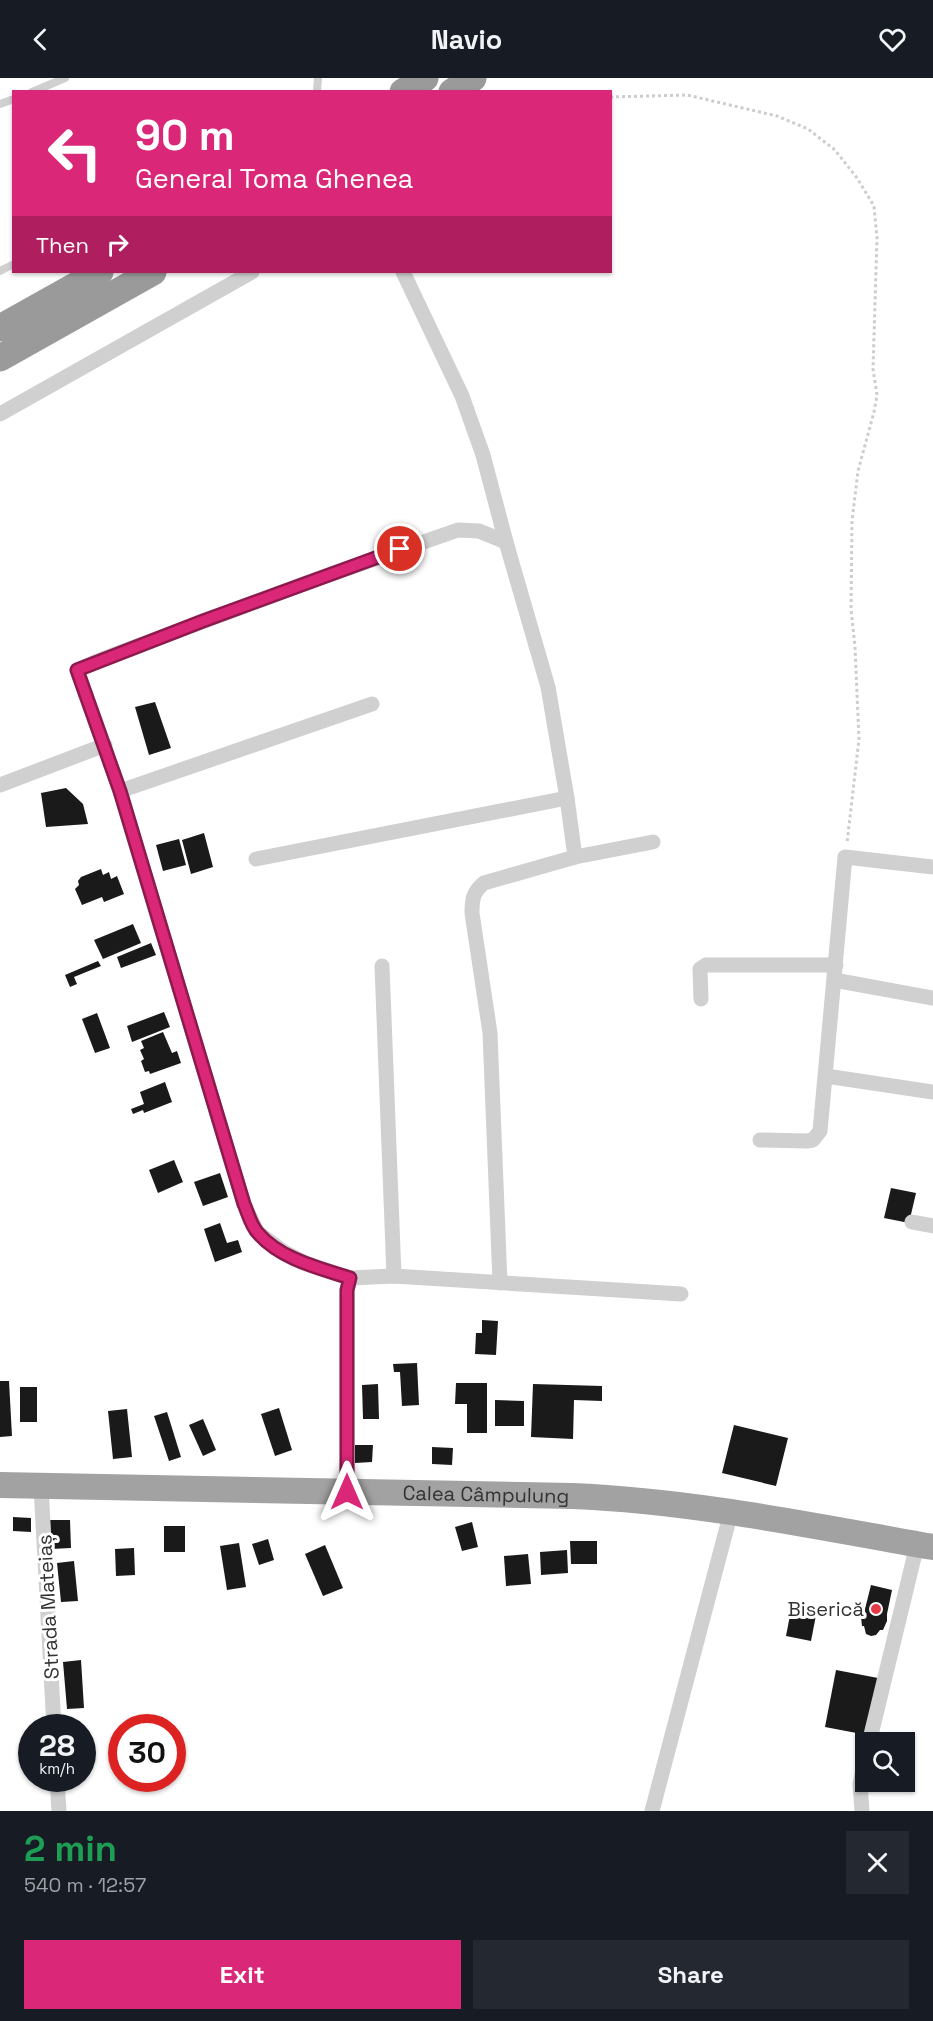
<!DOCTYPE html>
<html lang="en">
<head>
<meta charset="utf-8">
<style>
	:root { --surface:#171b24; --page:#242831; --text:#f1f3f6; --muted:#9ea1a6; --accent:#db2777 }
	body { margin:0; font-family:"Space Grotesk",sans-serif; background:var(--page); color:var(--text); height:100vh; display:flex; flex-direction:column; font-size:22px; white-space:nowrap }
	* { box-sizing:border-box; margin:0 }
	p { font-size:20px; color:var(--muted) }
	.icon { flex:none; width:33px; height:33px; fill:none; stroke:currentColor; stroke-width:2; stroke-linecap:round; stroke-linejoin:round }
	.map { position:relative; height:1733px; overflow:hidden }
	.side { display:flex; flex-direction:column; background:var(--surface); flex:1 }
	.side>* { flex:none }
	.top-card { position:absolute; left:12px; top:12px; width:600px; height:183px; border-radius:0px; box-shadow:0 2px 4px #0004; background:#db2777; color:#fff; overflow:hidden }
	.tools { position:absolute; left:855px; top:1654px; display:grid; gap:12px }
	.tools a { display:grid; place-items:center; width:60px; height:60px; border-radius:0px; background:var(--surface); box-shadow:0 2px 4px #0004; font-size:30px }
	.speed { position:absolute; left:18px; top:1636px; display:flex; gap:12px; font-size:30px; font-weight:700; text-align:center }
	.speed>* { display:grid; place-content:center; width:78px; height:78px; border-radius:50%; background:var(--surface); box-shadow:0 2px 4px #0004; line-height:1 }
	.speed small { font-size:15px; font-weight:400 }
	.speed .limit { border:9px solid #d22; background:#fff; color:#111 }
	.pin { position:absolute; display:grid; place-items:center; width:51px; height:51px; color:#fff; margin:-26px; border:3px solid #fff; border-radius:50%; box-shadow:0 2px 6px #0007 }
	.me { position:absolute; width:66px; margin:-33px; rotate:0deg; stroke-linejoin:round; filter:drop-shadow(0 0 4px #0008) }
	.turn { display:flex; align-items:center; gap:21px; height:126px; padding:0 24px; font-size:27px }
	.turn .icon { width:78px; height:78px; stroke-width:2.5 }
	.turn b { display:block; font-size:42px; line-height:51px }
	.then { display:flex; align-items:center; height:57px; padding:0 24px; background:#0003; gap:12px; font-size:22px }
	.round { display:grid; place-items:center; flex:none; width:63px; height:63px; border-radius:0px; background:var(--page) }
	.summary { display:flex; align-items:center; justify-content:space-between; height:102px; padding:0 24px }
	h1 { font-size:36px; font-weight:700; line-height:45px; color:#1e9e55 }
	.action { display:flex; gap:12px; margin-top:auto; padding:12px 24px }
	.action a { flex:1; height:69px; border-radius:0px; background:var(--accent); color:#fff; font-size:24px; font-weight:700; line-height:69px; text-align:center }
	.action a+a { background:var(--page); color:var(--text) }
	header { display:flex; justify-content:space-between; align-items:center; height:78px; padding:0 24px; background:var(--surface); font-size:27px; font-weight:700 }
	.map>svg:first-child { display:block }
	.building { fill:#1a1a1a }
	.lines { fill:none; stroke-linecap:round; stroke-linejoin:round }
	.path { stroke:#cdcdcd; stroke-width:3; stroke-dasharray:3 3; stroke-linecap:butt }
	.service { stroke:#d0d0d0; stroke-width:8 }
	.minor { stroke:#d0d0d0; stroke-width:15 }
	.trunk { stroke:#a2a2a2; stroke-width:26 }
	.motorway { stroke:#9a9a9a; stroke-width:27 }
	.route-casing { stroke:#8e194d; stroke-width:15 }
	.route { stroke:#db2777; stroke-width:10 }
	.poi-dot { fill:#e63946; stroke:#fff; stroke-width:2 }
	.labels { text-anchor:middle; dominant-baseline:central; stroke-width:6; stroke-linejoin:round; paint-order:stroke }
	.street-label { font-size:20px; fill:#333; stroke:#fff }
	.poi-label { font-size:20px; fill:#333; stroke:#fff; text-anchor:end }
</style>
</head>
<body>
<header><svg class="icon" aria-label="back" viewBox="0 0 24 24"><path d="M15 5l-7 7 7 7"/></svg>Navio<svg class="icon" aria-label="heart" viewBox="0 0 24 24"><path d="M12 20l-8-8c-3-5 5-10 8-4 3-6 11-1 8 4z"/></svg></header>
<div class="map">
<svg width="933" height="1733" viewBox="0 0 933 1733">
	<rect width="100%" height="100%" fill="#fff"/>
	<g class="building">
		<path d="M 155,624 L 171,670 L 149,677 L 135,629 Z"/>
		<path d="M 66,710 L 83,726 L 88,746 L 46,749 L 41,715 Z"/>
		<path d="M 204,755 L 213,789 L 191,796 L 182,762 Z"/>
		<path d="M 179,761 L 186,787 L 163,793 L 156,767 Z"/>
		<path d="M 101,791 L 103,797 L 109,794 L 111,801 L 117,798 L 124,816 L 104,824 L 102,819 L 82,827 L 75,811 L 79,807 L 78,803 L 81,799 Z"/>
		<path d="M 133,846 L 141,865 L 103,881 L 94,862 Z"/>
		<path d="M 151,865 L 156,877 L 121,890 L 117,879 Z"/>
		<path d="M 98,883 L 101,888 L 74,899 L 77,906 L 70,909 L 65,897 Z"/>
		<path d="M 164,934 L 170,949 L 132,964 L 127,948 Z"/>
		<path d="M 97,935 L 110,970 L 95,975 L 82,941 Z"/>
		<path d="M 163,954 L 172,975 L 177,973 L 181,985 L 150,996 L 149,993 L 145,994 L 141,983 L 144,981 L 140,972 L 144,970 L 141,963 Z"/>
		<path d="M 165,1004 L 172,1024 L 144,1035 L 143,1032 L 133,1036 L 131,1031 L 144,1026 L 140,1014 Z"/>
		<path d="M 174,1082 L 183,1104 L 158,1115 L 149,1092 Z"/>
		<path d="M 220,1095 L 228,1119 L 203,1128 L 194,1104 Z"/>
		<path d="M 891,1110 L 916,1115 L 909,1145 L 884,1140 Z"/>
		<path d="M 220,1145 L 227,1165 L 238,1162 L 242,1174 L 215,1184 L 204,1151 Z"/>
		<path d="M 482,1242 L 498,1243 L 496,1277 L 475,1276 L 476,1255 L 482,1255 Z"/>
		<path d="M 417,1285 L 419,1327 L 402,1328 L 400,1294 L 394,1294 L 393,1286 Z"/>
		<path d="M 0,1303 L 9,1303 L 12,1358 L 0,1359 Z"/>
		<path d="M 456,1305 L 487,1305 L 487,1355 L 467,1355 L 467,1326 L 455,1326 Z"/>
		<path d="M 378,1306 L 379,1341 L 363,1341 L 362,1307 Z"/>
		<path d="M 533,1306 L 602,1308 L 602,1323 L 574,1322 L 573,1361 L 531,1359 Z"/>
		<rect x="20" y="1309" width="17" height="35"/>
		<path d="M 495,1322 L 524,1323 L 524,1348 L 495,1348 Z"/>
		<path d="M 279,1330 L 292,1372 L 275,1378 L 261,1336 Z"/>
		<path d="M 127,1331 L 132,1379 L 113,1381 L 108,1333 Z"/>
		<path d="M 167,1334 L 181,1379 L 169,1383 L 154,1338 Z"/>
		<path d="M 203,1341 L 216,1372 L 203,1378 L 189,1347 Z"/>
		<path d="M 734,1347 L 788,1360 L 776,1408 L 722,1395 Z"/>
		<path d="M 355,1367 L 373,1367 L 372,1384 L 355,1385 Z"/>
		<path d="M 432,1369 L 453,1370 L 452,1387 L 432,1386 Z"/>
		<path d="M 13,1439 L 31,1440 L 31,1454 L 13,1453 Z"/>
		<path d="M 50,1442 L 70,1442 L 71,1470 L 51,1471 Z"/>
		<path d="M 472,1444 L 478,1469 L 462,1473 L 455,1449 Z"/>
		<rect x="164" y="1448" width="21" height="26"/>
		<path d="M 268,1461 L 274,1482 L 259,1487 L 252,1466 Z"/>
		<path d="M 570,1463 L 597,1463 L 597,1486 L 571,1486 Z"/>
		<path d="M 239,1465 L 246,1509 L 227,1512 L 220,1468 Z"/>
		<path d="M 325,1467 L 343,1510 L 323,1518 L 305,1476 Z"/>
		<path d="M 134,1470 L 135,1497 L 116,1498 L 115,1471 Z"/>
		<path d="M 567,1472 L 568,1495 L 541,1497 L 540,1474 Z"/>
		<path d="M 528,1476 L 531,1506 L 506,1508 L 504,1478 Z"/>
		<path d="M 74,1483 L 78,1523 L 61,1524 L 57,1485 Z"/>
		<path d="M 871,1507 L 892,1512 L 887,1536 L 887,1543 L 883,1552 L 880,1552 L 876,1557 L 871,1558 L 866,1556 L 864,1548 L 862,1548 L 861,1539 L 865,1531 Z"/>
		<path d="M 792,1527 L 817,1532 L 811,1563 L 786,1558 Z"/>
		<path d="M 81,1582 L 84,1630 L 67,1631 L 63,1584 Z"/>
		<path d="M 836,1592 L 878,1600 L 867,1657 L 825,1649 Z"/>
	</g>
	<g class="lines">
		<path class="path" d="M 610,19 L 687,17 L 777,38 L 808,51 L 835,72 L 857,100 L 874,128 L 877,160 L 873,291 L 877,317 L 874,334 L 858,393 L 852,443 L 851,531 L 855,569 L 859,661 L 847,765"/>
		<g class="service">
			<path d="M 32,14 L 65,0"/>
			<path d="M 317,14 L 318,0"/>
			<path d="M 0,26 L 14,21"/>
			<path d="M 0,193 L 14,186"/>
		</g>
		<g class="minor">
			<path d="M 403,194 L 462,318 L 483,377 L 506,464 L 548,609 L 567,720 L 575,779 L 484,805 C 473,814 472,821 472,835 L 490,955 L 500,1205"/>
			<path d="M 0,336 L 252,194"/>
			<path d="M 506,464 L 479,453 L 458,452 L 314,502 L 105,580 L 77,592 L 120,713 L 244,1126 L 257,1154 L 284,1174 L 305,1185 L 350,1200 L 394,1198 L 681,1216"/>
			<path d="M 0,707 L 105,667"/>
			<path d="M 120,713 L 372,626"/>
			<path d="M 575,779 L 653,764"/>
			<path d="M 256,781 L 567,720"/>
			<path d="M 382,888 L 394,1198"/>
			<path d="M 834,902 L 933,920"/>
			<path d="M 701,921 L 700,891 L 706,887 L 836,887"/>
			<path d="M 826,998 L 933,1014"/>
			<path d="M 760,1062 L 807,1063 L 813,1062 L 820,1053 L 845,779 L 933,789"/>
			<path d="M 912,1144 L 933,1148"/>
			<path d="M 41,1408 L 54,1650"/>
			<path d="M 347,1414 L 347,1212 L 350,1200"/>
			<path d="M 869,1665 L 917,1467"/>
			<path d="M 57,1701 L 59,1733"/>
			<path d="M 652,1733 L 731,1434"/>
			<path d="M 862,1733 L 860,1706 L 866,1678"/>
		</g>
		<path class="trunk" id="s1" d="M 0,1407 L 572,1418 C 694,1423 813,1448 933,1469"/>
		<g class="motorway">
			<path d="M 403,14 L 425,0"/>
			<path d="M 452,14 L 473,0"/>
			<path d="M 0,250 L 100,194"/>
			<path d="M 0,280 L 153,194"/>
		</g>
	</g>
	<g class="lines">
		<defs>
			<path id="route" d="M 347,1414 L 347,1212 L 350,1200 C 319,1190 280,1181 258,1155 C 251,1148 248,1135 244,1126 L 120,713 L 77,592 L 203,543 L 400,471"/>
		</defs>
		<use href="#route" class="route-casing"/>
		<use href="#route" class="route"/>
	</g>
	<circle class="poi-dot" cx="876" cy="1531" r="6"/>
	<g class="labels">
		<g class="street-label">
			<text stroke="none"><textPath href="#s1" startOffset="486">Calea Câmpulung</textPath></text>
			<text transform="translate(48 1529) rotate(-93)">Strada Mateiaș</text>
		</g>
		<g class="poi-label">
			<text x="864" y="1531">Biserică</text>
		</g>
	</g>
</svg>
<div class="tools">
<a><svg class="icon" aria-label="search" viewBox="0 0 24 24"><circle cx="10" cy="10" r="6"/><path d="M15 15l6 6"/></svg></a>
</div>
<div class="speed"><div>28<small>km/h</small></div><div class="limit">30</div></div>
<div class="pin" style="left:400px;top:471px;background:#d93025"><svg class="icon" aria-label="arrive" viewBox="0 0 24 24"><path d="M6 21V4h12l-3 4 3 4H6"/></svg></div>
<svg class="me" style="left:347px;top:1414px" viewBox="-20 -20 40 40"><path d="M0-17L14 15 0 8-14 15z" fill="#db2777" stroke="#fff" stroke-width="4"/></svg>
<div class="top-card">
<div class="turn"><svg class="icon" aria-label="left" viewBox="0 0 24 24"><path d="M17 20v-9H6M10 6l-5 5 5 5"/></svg><div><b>90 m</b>General Toma Ghenea</div></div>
<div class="then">Then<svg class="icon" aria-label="right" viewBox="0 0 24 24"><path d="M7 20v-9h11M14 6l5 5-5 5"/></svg></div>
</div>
</div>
<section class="side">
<div class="summary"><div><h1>2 min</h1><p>540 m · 12:57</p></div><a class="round"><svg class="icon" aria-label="close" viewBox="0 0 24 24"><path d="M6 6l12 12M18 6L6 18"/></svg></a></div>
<div class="action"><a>Exit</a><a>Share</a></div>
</section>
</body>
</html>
